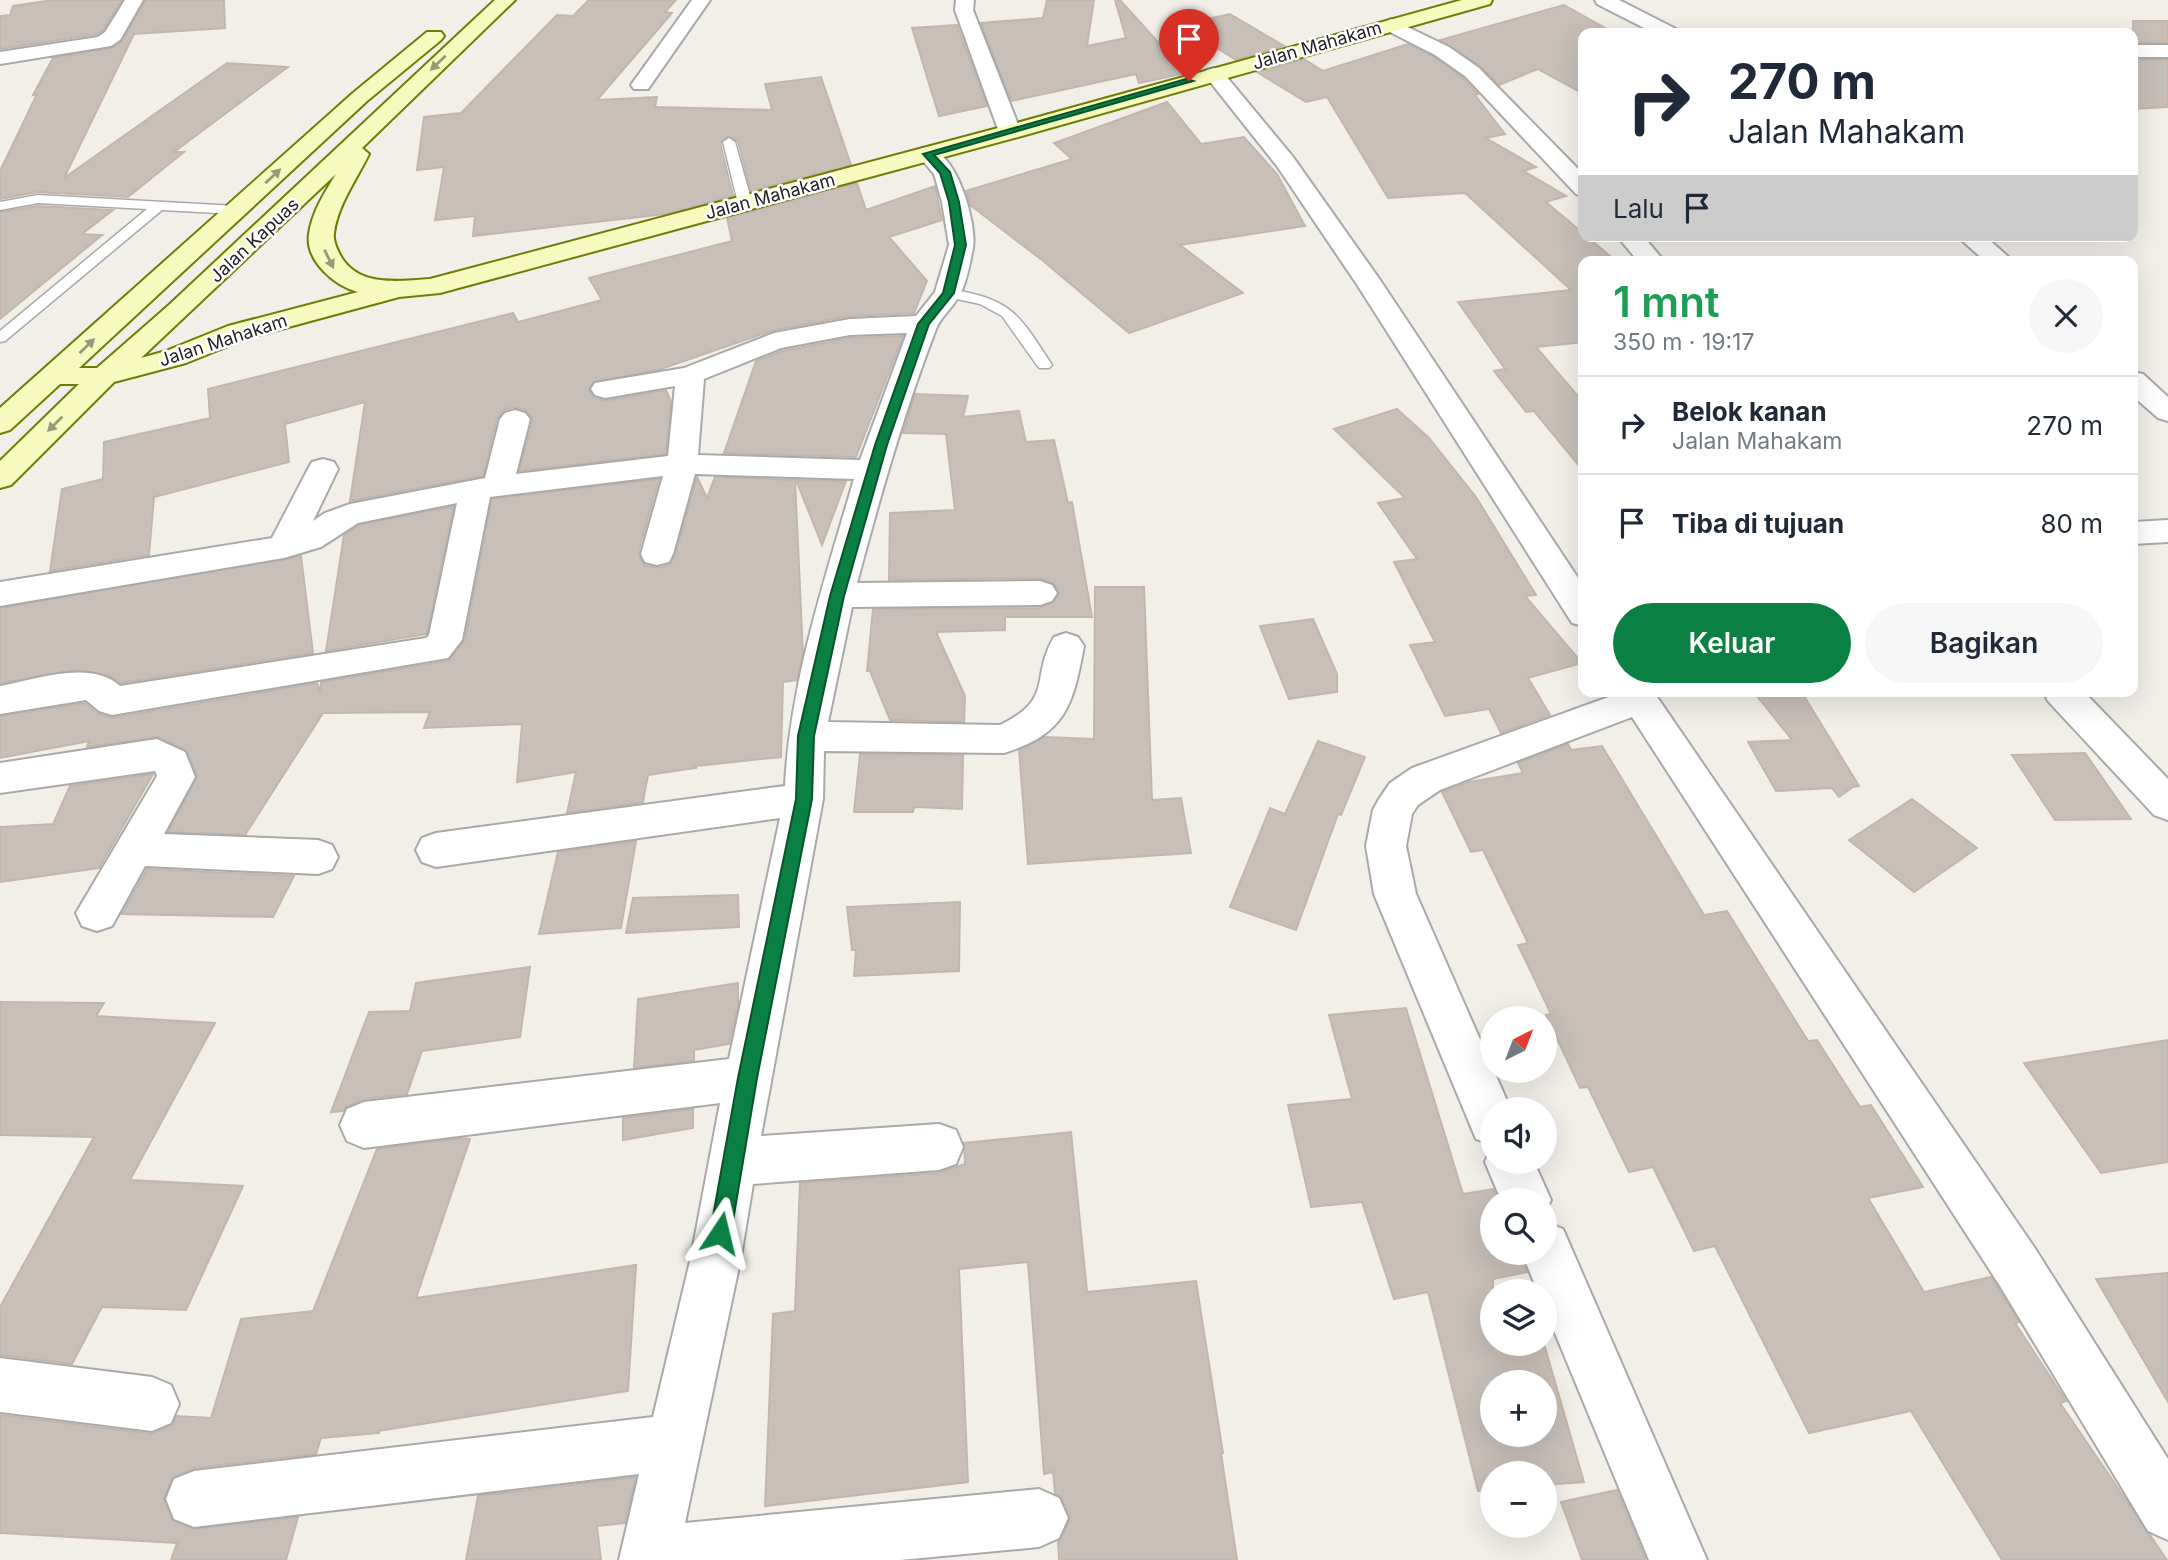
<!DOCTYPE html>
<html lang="id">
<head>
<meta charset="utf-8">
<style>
	:root { --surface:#fff; --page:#f6f6f7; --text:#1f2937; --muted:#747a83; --line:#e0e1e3; --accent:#0b8043 }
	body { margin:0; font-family:Inter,sans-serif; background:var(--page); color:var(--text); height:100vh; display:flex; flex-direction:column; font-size:26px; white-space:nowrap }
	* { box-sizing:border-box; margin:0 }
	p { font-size:23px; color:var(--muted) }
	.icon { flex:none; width:38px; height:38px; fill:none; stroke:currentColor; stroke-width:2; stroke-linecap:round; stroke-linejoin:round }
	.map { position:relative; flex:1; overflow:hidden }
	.panel { position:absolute; left:1578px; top:256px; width:560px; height:441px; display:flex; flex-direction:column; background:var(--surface); border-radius:14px; box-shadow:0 7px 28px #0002 }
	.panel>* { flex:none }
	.hud { position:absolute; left:1578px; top:28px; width:560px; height:214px; border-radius:14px; box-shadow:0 7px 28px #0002; background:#fff; color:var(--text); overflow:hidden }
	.needle { width:46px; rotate:42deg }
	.controls { position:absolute; left:1480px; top:1006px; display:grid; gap:14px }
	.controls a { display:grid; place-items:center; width:77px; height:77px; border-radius:50%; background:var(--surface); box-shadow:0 7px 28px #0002; font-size:35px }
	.pin { position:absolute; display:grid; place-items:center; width:60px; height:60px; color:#fff; margin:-72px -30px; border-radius:50% 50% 50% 0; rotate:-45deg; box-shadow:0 0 7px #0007 }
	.pin .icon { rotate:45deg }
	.me { position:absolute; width:77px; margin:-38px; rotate:10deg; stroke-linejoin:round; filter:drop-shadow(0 0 5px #0008) }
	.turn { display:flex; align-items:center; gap:24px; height:147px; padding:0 35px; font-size:32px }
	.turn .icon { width:91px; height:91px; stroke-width:2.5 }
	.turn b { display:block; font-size:49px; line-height:60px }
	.then { display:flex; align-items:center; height:66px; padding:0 35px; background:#0003; gap:14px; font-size:26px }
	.round { display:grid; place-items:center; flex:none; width:74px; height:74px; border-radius:37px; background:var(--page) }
	.head { display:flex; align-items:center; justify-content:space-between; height:119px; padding:0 35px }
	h1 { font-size:42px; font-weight:600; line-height:52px; color:#1e9e55 }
	.primary-button { display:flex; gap:14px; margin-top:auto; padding:14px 35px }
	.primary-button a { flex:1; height:80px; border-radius:42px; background:var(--accent); color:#fff; font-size:28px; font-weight:600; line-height:80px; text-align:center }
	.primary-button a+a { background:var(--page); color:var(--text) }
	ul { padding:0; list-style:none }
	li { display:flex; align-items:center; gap:21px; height:98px; padding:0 35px; border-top:2px solid var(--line) }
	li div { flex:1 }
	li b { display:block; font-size:26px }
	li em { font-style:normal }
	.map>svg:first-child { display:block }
	.building { fill:#c7bfb8; stroke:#c4b6ab; stroke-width:2; fill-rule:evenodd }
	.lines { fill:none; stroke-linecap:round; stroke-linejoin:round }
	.lane-casing { stroke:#a9a9a9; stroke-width:3 }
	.street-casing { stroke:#a9a9a9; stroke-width:4 }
	.secondary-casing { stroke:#707d05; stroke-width:4 }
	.lane { fill:#fff; fill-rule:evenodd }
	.street { fill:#fff; fill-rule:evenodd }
	.secondary { fill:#f7fabf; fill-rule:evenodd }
	.oneway { fill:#979978 }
	.route { fill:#0b8043; stroke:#07532c; stroke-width:2 }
	.labels { text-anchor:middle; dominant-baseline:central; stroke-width:5; stroke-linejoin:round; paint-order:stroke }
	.far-street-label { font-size:18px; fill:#222; stroke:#fff }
</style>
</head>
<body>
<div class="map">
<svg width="2168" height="1560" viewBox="0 0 2168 1560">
	<rect width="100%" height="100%" fill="#f2efe9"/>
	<g class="building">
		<path d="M 53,0 L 122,0 L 103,30 L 97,34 L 0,49 L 0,16 L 10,15 L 13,6 Z"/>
		<path d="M 146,0 L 224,0 L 225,28 L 134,34 L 64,178 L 227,63 L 288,67 L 174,152 L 184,152 L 128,197 L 38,192 L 0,199 L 0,171 L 37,94 L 33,95 L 53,58 L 112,48 L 122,41 Z"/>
		<path d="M 589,0 L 676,0 L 665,12 L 672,13 L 597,100 L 657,97 L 655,107 L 772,110 L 765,84 L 821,77 L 851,165 L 751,191 L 738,141 L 728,136 L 720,143 L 733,196 L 666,214 L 473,236 L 475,216 L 435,220 L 444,167 L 417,170 L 424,117 L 461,113 L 557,15 L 573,16 Z"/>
		<path d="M 1047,0 L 1094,0 L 1087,46 L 1126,38 L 1115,0 L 1120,0 L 1186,73 L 1139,83 L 1136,74 L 1011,101 L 981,23 L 1043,18 Z"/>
		<path d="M 1564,5 L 1614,33 L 1584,33 L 1584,94 L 1538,69 L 1499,85 L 1480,66 L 1440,40 Z"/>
		<path d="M 1230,14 L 1284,46 L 1236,60 L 1180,25 Z"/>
		<rect x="2133" y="21" width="35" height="21"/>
		<path d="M 957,25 L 987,106 L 939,116 L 912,28 Z"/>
		<path d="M 1408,44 L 1434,57 L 1463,78 L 1478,94 L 1475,95 L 1505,134 L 1486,138 L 1536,167 L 1524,171 L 1566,196 L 1546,202 L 1616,261 L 1584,261 L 1584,342 L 1536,347 L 1584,403 L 1584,472 L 1534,411 L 1526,412 L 1494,371 L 1505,369 L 1458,302 L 1571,290 L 1465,193 L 1388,198 L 1327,97 L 1306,102 L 1257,72 L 1304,59 L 1323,71 Z"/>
		<path d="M 2133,60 L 2168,60 L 2168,107 L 2133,109 Z"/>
		<path d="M 1167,102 L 1201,144 L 1244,137 L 1277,174 L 1305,226 L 1180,245 L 1243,293 L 1129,333 L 1042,260 L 970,205 L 966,191 L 1072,159 L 1054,143 Z"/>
		<path d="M 857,183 L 866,210 L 935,186 L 942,220 L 889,237 L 927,281 L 914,313 L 850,316 L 774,330 L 658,370 L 593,382 L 589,390 L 594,398 L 604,401 L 666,390 L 671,402 L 666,454 L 519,471 L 533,420 L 526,410 L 514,407 L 504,410 L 497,418 L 483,476 L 350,501 L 365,402 L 285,424 L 289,462 L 154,497 L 149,555 L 50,571 L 62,489 L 103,479 L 104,442 L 210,418 L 208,389 L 513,313 L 518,322 L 602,300 L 589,278 L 732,241 L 727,218 Z"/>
		<path d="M 38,206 L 113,210 L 82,234 L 102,235 L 0,319 L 0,212 Z"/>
		<path d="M 903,336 L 856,457 L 724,453 L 756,361 L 782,351 L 850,338 Z"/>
		<path d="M 915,394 L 968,396 L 963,417 L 1019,411 L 1026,442 L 1054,440 L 1068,503 L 1072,502 L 1092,617 L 1005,617 L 1005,630 L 936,632 L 965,696 L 964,722 L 890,720 L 870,671 L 867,671 L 873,609 L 1040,608 L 1054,602 L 1059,592 L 1053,583 L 1040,578 L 889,580 L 890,513 L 955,510 L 946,434 L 903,433 Z"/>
		<path d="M 1397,409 L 1429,438 L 1476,497 L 1536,595 L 1525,596 L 1582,663 L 1528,678 L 1550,715 L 1501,733 L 1489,709 L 1445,716 L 1410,645 L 1435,642 L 1394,562 L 1417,559 L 1378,503 L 1405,498 L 1334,429 Z"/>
		<path d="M 697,477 L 707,498 L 715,477 L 795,480 L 803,653 L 797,680 L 783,682 L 781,757 L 696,766 L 696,768 L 648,775 L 643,802 L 567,813 L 576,772 L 517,782 L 522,724 L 424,728 L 430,712 L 323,713 L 245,835 L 168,832 L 197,776 L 186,750 L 158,737 L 87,747 L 89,741 L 0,758 L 0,716 L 85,703 L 98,714 L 112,718 L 317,683 L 320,692 L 321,682 L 448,661 L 465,640 L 492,499 L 659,479 L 638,553 L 644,565 L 658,568 L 670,565 L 675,555 Z"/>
		<path d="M 796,480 L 846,481 L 822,545 Z"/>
		<path d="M 454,506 L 427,634 L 326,651 L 344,535 L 359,525 Z"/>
		<path d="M 301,556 L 313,653 L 121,683 L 108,675 L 78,670 L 0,683 L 0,608 Z"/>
		<path d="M 1095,587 L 1144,587 L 1152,800 L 1181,798 L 1191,853 L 1028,864 L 1019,750 L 1044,737 L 1094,739 Z"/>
		<path d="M 1313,619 L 1337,674 L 1337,692 L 1289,699 L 1260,626 Z"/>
		<path d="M 1753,691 L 1801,691 L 1859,786 L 1853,787 L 1839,797 L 1832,788 L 1776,791 L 1748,742 L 1792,740 Z"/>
		<path d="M 1318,741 L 1365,757 L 1341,815 L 1338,814 L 1296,930 L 1230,907 L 1270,808 L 1285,814 Z"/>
		<path d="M 1568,744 L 1571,750 L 1602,746 L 1704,915 L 1727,911 L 1808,1041 L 1817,1040 L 1860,1107 L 1871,1105 L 1923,1187 L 1868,1198 L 1924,1292 L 1991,1277 L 2019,1322 L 2015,1323 L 2066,1401 L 2060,1403 L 2167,1560 L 2002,1560 L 1911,1411 L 1809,1433 L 1715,1246 L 1694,1251 L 1653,1167 L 1629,1172 L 1588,1087 L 1580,1088 L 1546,1015 L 1551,1014 L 1518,945 L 1528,943 L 1483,850 L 1471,852 L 1442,792 L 1469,782 L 1523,773 L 1518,763 Z"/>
		<path d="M 2085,753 L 2131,819 L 2055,820 L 2012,755 Z"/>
		<path d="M 860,754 L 963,755 L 962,809 L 914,807 L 913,812 L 854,812 Z"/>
		<path d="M 153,774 L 99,868 L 0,882 L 0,827 L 53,824 L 70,786 Z"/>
		<path d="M 1912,799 L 1977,848 L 1914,892 L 1849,840 Z"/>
		<path d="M 636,841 L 621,928 L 539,934 L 558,852 Z"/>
		<path d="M 147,869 L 294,876 L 273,917 L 122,914 Z"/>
		<path d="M 738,895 L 739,927 L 626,933 L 633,898 Z"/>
		<path d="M 960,902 L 959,971 L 854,976 L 856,950 L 852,950 L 847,907 Z"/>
		<path d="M 530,967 L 520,1037 L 422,1051 L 407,1094 L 364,1099 L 346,1107 L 343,1111 L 331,1112 L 369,1012 L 410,1011 L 416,983 Z"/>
		<path d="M 738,983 L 738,1005 L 729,1044 L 694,1050 L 694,1061 L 634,1068 L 638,999 Z"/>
		<path d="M 0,1002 L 104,1003 L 96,1016 L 215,1023 L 130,1180 L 243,1186 L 186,1310 L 102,1307 L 72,1364 L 0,1355 L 0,1307 L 94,1137 L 0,1135 Z"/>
		<path d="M 1406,1008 L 1463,1194 L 1493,1189 L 1498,1200 L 1493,1200 L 1493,1253 L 1520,1253 L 1527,1272 L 1493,1279 L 1493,1344 L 1544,1344 L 1584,1482 L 1545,1485 L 1545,1474 L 1493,1474 L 1493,1490 L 1478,1491 L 1428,1292 L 1394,1299 L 1362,1202 L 1311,1207 L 1288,1105 L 1352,1099 L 1329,1015 ZM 1493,1382 L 1545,1382 L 1545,1435 L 1493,1435 Z"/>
		<path d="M 2168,1040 L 2168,1162 L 2101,1173 L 2024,1063 Z"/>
		<path d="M 693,1109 L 693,1128 L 623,1140 L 623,1118 Z"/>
		<path d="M 1071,1132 L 1087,1292 L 1196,1281 L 1223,1453 L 1221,1453 L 1237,1560 L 1059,1560 L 1058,1542 L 1061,1539 L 1070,1517 L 1061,1497 L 1055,1493 L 1053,1472 L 1044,1474 L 1028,1262 L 959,1269 L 968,1482 L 765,1506 L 773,1314 L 795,1311 L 800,1183 L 939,1173 L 965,1164 L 964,1143 Z"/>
		<path d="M 461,1138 L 470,1139 L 416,1298 L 636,1265 L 628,1391 L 378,1431 L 379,1433 L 321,1438 L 316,1454 L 194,1468 L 172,1478 L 164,1498 L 172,1520 L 193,1529 L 298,1517 L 286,1560 L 171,1560 L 177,1543 L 0,1533 L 0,1415 L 152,1434 L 172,1425 L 177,1416 L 211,1418 L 241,1319 L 313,1311 L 377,1149 Z"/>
		<path d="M 2168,1273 L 2168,1402 L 2096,1279 Z"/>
		<path d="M 636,1477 L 625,1523 L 597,1526 L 601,1560 L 466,1560 L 478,1496 Z"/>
		<path d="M 1617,1490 L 1646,1560 L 1582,1560 L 1561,1502 Z"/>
	</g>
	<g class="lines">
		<defs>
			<g id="lane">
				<path d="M 729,138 L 735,142 L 752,203 L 750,206 L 740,206 L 738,203 L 723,142 Z"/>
				<path d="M 38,195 L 236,206 L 243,210 L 236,214 L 162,210 L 5,341 L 0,342 L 0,331 L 147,209 L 38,203 L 0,210 L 0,202 Z"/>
				<path d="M 948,289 C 1012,299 1018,313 1052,365 L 1049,368 L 1039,368 L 1002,316 L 980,304 L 943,296 L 943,290 Z"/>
			</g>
			<g id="street">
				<path d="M 125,0 L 143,0 L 120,40 L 111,46 L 0,64 L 0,52 L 98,37 L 105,32 Z"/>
				<path d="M 692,0 L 710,0 L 648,89 L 634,89 L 631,85 Z"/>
				<path d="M 956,0 L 974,0 L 973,10 L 1021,132 L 1018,137 L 1002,137 L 999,132 L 955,10 Z"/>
				<path d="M 1595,0 L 1619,0 L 1676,29 L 1679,33 L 1654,33 L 1597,4 Z"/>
				<path d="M 1391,19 L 1449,47 L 1479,68 L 1584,175 L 1584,196 L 1576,194 L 1465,76 L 1435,55 L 1384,29 L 1381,25 Z"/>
				<rect x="2133" y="45" width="35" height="12"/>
				<path d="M 1214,68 L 1221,70 L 1293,157 L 1380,280 L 1584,587 L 1584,626 L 1572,623 L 1358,286 L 1277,166 L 1204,74 L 1207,70 Z"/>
				<path d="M 928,147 C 957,154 977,222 973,248 C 970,262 967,282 960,294 C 954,307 941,316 936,329 C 904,412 880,497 857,583 L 1040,581 L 1052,585 L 1057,593 L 1052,601 L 1040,605 L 852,607 L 828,722 L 1000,725 C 1055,699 1030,678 1054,637 L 1066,633 L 1078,637 L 1084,646 C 1073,705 1066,734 1004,753 L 824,751 L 823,799 L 761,1136 L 939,1124 L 956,1130 L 963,1147 L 956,1164 L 939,1170 L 753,1184 L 741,1257 L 685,1523 L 1039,1489 L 1059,1498 L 1068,1518 L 1059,1538 L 1039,1547 L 900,1560 L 619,1560 L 639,1474 L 194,1527 L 174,1519 L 166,1499 L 174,1479 L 194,1471 L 653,1417 L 691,1257 L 720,1103 L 364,1148 L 347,1141 L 340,1125 L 347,1109 L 364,1102 L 729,1059 L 780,818 L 436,867 L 422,862 L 416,850 L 422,838 L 436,833 L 785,786 C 790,682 825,579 854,479 L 695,474 L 673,554 L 669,562 L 657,565 L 645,562 L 641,554 L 663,476 L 490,497 L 462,640 L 448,658 L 112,715 L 99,711 L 86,700 L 0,714 L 0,686 C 35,680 90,659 120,686 L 426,638 L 429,635 L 457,503 L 358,523 L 321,547 L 284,558 L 0,606 L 0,582 L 272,538 L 308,469 L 312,462 L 323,459 L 334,462 L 338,469 L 313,521 L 325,513 L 350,504 L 485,478 L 500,419 L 505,413 L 515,410 L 525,413 L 530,419 L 516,474 L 668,456 L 675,386 L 605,398 L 595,395 L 591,389 L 595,383 L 684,368 L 774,333 L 850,319 L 916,316 L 935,292 L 949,245 L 942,202 L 934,174 L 917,154 L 920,149 ZM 907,333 L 860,460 L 698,455 L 704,379 L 781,348 L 850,335 Z"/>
				<path d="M 1617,236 L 1643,236 L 1664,261 L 1638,261 Z"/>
				<path d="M 1957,236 L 1985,236 L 2013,261 L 1985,261 Z"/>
				<path d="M 2133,372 L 2143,374 L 2168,397 L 2168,421 L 2158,418 L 2133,396 Z"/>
				<path d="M 2168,520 L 2168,542 L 2133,544 L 2133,522 Z"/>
				<path d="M 1616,691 L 1653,691 L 2036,1250 L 2168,1459 L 2168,1540 L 2148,1531 L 2000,1286 L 1632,717 L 1440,790 L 1418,805 L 1412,814 L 1406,846 L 1416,894 L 1511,1110 L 1493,1110 L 1493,1162 L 1534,1162 L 1551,1200 L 1545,1213 L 1545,1200 L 1501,1200 L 1485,1162 L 1492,1145 L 1476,1139 L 1374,894 L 1366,846 L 1373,810 L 1379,799 L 1390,783 L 1412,768 L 1617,694 Z"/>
				<path d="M 2043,691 L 2083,691 L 2168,779 L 2168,820 L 2154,815 L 2048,701 Z"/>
				<path d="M 157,739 L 185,752 L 195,777 L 164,834 L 318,840 L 332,845 L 338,857 L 332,869 L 318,874 L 145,866 L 112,926 L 97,931 L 82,926 L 76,913 L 157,776 L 155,771 L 0,793 L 0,763 Z"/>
				<path d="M 1545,1222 L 1563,1229 L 1707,1560 L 1649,1560 L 1545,1309 L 1545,1292 L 1538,1292 L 1522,1253 L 1545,1253 Z"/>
				<path d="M 0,1358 L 152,1377 L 171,1385 L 179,1404 L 171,1423 L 152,1431 L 0,1412 Z"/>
			</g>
			<path id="secondary" d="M 495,0 L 515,0 L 362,148 L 369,154 C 357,179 338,204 334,233 C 333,240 336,247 339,253 C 356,288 398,281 430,279 L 1002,127 L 1462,0 L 1492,0 L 1490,4 L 1018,137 L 440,293 L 399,297 L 248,338 L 186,363 L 114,382 L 11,485 L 0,488 L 0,461 L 79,384 L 60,384 L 10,430 L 0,433 L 0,408 L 353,93 L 427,32 L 441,32 L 444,36 L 441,40 L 367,101 L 79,368 L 97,368 L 169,305 ZM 336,174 C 325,192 312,212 309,234 C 305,261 335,286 358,292 L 228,326 L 166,351 L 141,358 Z"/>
		</defs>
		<use href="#lane" class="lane-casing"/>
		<use href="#street" class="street-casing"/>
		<use href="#secondary" class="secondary-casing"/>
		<use href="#lane" class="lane"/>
		<use href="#street" class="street"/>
		<use href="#secondary" class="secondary"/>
	</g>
	<defs><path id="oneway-solid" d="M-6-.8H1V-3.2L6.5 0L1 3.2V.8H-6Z" transform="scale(1.75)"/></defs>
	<g class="oneway">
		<use href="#oneway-solid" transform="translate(438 63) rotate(136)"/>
		<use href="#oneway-solid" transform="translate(273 176) rotate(-43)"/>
		<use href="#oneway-solid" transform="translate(329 259) rotate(64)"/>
		<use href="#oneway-solid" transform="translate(87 346) rotate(-44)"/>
		<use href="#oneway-solid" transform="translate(55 424) rotate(135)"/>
	</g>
	<path class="route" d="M 1186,79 L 1193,81 L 934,155 L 950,172 L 959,202 L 966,245 L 954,293 L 929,324 L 887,445 L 844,596 L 814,736 L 812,799 L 757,1078 L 731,1233 L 728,1240 L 720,1243 L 713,1240 L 710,1233 L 738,1078 L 796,799 L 798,736 L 830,596 L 875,445 L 918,324 L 943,293 L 955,245 L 949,202 L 940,173 L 923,154 Z"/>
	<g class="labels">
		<g class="far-street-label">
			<text transform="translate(1317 45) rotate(-16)">Jalan Mahakam</text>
			<text transform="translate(770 196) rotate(-15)">Jalan Mahakam</text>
			<text transform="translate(254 240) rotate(-43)">Jalan Kapuas</text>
			<text transform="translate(223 340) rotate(-18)">Jalan Mahakam</text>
		</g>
	</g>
</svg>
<div class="controls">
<a><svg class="needle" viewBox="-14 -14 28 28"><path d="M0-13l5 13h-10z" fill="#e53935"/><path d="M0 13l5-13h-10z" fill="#747a83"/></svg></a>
<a><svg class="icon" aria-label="sound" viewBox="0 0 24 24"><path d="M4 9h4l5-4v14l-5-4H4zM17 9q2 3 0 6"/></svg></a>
<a><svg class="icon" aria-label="search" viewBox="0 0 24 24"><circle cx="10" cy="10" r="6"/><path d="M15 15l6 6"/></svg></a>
<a><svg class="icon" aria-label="layers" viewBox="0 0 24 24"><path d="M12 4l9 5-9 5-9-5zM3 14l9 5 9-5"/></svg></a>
<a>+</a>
<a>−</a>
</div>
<div class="pin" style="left:1189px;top:81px;background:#d93025"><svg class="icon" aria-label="arrive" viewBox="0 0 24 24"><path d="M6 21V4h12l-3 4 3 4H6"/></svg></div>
<svg class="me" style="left:720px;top:1233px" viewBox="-20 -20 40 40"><path d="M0-17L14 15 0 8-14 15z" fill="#0b8043" stroke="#fff" stroke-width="4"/></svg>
<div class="hud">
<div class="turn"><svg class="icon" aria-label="right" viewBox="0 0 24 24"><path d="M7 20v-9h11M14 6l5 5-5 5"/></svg><div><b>270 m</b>Jalan Mahakam</div></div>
<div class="then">Lalu<svg class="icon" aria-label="arrive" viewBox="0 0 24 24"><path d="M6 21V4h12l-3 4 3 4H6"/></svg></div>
</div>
<section class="panel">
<div class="head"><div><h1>1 mnt</h1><p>350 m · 19:17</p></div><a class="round"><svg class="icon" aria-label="close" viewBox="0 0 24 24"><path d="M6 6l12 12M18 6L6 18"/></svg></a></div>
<ul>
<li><svg class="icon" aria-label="right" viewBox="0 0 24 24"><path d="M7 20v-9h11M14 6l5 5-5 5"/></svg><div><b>Belok kanan</b><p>Jalan Mahakam</p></div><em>270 m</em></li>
<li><svg class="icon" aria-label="arrive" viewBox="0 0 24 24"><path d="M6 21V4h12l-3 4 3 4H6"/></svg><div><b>Tiba di tujuan</b></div><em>80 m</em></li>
</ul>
<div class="primary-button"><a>Keluar</a><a>Bagikan</a></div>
</section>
</div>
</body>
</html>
